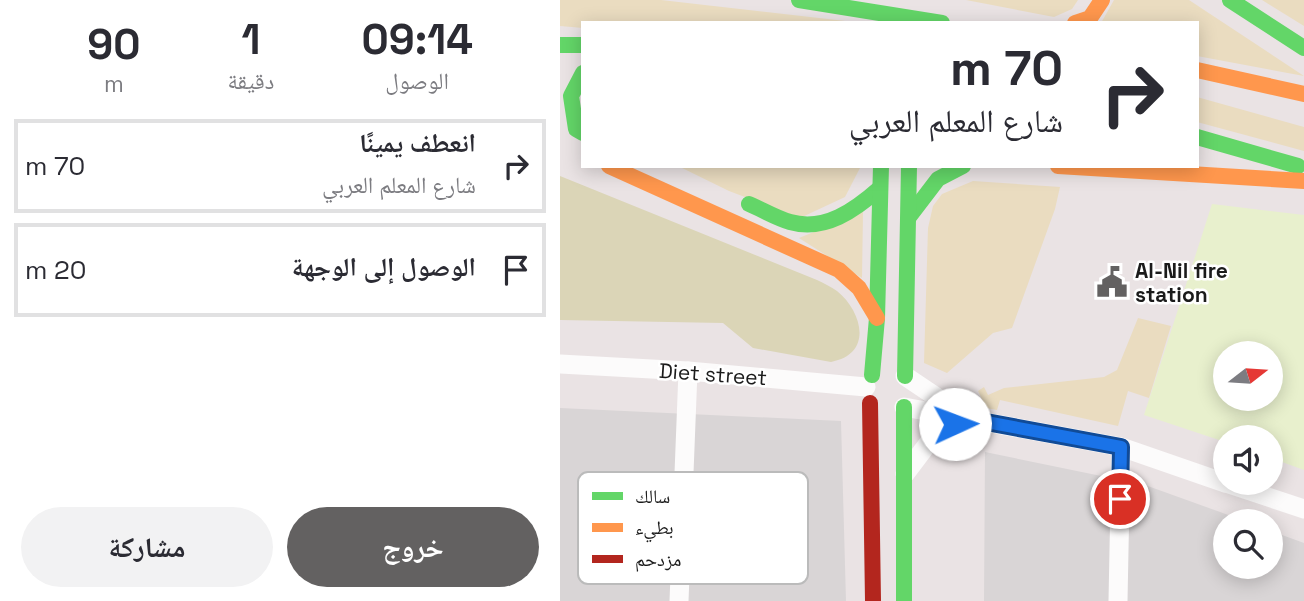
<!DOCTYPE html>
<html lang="ar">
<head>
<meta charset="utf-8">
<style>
	:root { --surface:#fff; --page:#f2f2f3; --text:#2b2b33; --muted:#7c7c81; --line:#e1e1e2; --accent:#636161 }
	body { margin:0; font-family:"Space Grotesk","Noto Naskh Arabic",sans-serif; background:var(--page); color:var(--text); direction:rtl; height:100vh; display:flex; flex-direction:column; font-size:26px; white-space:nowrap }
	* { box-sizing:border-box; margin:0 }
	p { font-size:23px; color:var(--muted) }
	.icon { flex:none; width:38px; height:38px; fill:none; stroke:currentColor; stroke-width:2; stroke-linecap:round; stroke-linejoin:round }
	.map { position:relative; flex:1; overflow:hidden; direction:ltr }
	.drawer { display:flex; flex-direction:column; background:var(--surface); width:560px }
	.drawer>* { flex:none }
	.banner { position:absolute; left:21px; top:21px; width:618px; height:147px; border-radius:0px; box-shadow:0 4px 18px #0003; direction:rtl; background:#fff; color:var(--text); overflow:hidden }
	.needle { width:46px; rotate:73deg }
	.tools { position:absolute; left:653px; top:341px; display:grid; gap:14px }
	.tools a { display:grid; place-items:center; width:70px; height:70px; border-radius:50%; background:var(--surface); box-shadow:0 4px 18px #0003; font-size:35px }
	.pin { position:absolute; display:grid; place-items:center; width:60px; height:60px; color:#fff; margin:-30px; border:4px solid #fff; border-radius:50%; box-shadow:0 2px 7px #0007 }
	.me { position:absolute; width:77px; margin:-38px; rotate:88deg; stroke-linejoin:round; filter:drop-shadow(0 0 5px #0008) }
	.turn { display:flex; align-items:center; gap:24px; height:147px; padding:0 21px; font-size:32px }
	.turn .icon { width:91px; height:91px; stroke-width:2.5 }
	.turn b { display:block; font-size:49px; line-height:60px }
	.eta { display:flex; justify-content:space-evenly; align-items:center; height:119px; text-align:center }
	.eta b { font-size:42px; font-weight:800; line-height:49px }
	.cta { display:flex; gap:14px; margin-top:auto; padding:14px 21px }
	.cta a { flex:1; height:80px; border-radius:42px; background:var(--accent); color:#fff; font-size:28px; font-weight:800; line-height:80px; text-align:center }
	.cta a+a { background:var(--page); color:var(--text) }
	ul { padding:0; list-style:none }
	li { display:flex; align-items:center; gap:21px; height:94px; margin:0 14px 10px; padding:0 7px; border:4px solid var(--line); border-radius:0px }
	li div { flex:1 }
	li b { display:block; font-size:26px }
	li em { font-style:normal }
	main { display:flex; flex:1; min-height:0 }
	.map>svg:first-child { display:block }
	.residential { fill:#d9d5d6 }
	.grass { fill:#eadcc0 }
	.forest { fill:#dbd5b7 }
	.park { fill:#e8f0cd; fill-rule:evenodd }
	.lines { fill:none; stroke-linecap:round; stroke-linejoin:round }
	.street { stroke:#fcfbfb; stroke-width:19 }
	.fast { stroke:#63d668; stroke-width:16 }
	.slow { stroke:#ff974d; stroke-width:16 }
	.jam { stroke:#b3261e; stroke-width:16 }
	.route-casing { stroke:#114b97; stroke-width:18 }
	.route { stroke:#1a73e8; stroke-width:12 }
	.labels { text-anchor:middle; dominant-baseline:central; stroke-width:5; stroke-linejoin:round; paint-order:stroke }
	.poi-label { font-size:21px; font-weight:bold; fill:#1b1b1b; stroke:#fff; text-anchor:start }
	.street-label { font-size:21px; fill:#1b1b1b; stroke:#fff }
	.key { fill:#fff; stroke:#bbb; stroke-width:2 }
	.key-label { font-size:19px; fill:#1b1b1b }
</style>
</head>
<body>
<main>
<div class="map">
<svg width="744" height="601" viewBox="0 0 744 601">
	<rect width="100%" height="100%" fill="#eae3e4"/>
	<g class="residential">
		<path d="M 0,408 L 281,421 L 286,601 L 0,601 Z"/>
		<path d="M 425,452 L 585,485 L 685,521 L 665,522 L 665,567 L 710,567 L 711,531 L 744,543 L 744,601 L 424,601 Z"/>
	</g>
	<g class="grass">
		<path d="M 0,0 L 101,0 L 303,23 L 23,23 L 23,28 L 0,26 Z"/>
		<path d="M 406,0 L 518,0 L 512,9 L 494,17 Z"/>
		<path d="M 554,0 L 629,0 L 744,76 L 637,56 L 637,23 L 541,23 Z"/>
		<path d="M 702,0 L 744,0 L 744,26 Z"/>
		<path d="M 637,97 L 744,127 L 744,151 L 637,122 Z"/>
		<path d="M 118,166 L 301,166 L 285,197 L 240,218 L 169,191 Z"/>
		<path d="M 413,181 L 500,187 L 495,209 L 452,328 L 433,333 L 387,373 L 364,363 L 368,228 L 373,206 L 382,194 Z"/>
		<path d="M 303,212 L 302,278 L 239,238 Z"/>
		<path d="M 578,318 L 611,326 L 589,398 L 568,391 L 558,426 L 440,400 L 437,410 L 426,408 L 418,391 L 424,387 L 428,395 L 444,388 L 544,377 L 557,370 Z"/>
	</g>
	<path class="forest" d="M 0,176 L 257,280 C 264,283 271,287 277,291 C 302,311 314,354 271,362 L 193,348 L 163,323 L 0,320 Z"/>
	<path class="park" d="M 652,204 L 744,215 L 744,470 L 711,458 L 710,438 L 665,438 L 665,442 L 584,415 ZM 665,354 L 710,354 L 710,399 L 665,399 Z"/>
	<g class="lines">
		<g class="street">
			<path d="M 0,364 L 128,371 L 306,387"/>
			<path d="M 345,376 L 403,415"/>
			<path d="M 344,407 L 561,447 L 665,483"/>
			<path d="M 345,474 L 379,429 L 406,421"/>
			<path d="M 666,483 L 744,509"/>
			<path d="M 119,601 L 128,371"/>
			<path d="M 558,601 L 561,447"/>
		</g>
		<g class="fast">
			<path d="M 239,0 L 382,23"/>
			<path d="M 670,0 L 744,48"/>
			<path d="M 0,45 L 23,45"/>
			<path d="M 23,73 L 11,96 L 16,129 L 23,133"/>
			<path d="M 637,137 L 738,166"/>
			<path d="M 189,204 C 203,210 216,218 230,222 C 265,232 295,210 320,188"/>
			<path d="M 349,217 L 378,179 L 403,166"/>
			<path d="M 312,375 L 317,318 L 321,166"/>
			<path d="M 345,376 L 349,166"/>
			<path d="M 344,407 L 344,601"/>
		</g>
		<g class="slow">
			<path d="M 515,23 L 530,18 L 542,0"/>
			<path d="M 637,70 L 744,94"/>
			<path d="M 49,166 L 279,270 L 299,288 L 317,318"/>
			<path d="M 498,166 L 744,181"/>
		</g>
		<path class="jam" d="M 310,403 L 313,601"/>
	</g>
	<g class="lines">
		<defs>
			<path id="route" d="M 395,424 L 410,419 L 561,447 L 560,499"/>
		</defs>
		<use href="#route" class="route-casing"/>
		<use href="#route" class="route"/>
	</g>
	<defs>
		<symbol id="civic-bare" viewBox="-9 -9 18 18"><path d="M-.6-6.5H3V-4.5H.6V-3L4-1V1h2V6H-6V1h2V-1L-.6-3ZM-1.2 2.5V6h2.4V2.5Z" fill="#636161" stroke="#fff" stroke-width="2.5" paint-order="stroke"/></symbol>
	</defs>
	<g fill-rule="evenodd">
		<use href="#civic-bare" x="530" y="260" width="44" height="44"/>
	</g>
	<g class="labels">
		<g class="poi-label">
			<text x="575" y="270">Al-Nil fire<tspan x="575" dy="24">station</tspan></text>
		</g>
		<g class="street-label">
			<text transform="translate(153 374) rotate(4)">Diet street</text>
		</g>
	</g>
	<rect x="18" y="472" width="230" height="112" rx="10" class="key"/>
	<rect x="32" y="492" width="31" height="8" fill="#63d668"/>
	<rect x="32" y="523" width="31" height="9" fill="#ff974d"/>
	<rect x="32" y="555" width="31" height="8" fill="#b3261e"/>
	<g class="key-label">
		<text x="75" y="503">سالك</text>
		<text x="75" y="534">بطيء</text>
		<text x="75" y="566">مزدحم</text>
	</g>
</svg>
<div class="tools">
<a><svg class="needle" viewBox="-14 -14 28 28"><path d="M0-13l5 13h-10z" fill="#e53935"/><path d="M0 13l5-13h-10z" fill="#7c7c81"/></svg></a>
<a><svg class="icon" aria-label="sound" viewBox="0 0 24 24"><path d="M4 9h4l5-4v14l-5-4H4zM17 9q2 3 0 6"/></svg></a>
<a><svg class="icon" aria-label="search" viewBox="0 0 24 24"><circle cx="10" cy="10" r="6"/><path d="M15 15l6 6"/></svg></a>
</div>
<div class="pin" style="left:560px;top:499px;background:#d93025"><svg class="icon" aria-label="arrive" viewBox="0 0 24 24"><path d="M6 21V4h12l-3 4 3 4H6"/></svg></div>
<svg class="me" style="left:395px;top:424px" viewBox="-20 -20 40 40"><circle r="19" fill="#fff"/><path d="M0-13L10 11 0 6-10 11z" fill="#1a73e8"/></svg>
<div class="banner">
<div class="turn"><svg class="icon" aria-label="right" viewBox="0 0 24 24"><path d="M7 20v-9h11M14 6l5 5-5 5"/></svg><div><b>70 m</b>شارع المعلم العربي</div></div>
</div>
</div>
<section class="drawer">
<div class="eta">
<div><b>09:14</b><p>الوصول</p></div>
<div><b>1</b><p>دقيقة</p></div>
<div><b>90</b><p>m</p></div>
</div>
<ul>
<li><svg class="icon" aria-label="right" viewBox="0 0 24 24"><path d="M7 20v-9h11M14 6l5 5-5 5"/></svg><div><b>انعطف يمينًا</b><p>شارع المعلم العربي</p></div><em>70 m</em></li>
<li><svg class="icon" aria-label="arrive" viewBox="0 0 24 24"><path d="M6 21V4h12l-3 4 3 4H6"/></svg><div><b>الوصول إلى الوجهة</b></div><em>20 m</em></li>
</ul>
<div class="cta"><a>خروج</a><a>مشاركة</a></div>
</section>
</main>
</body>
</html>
